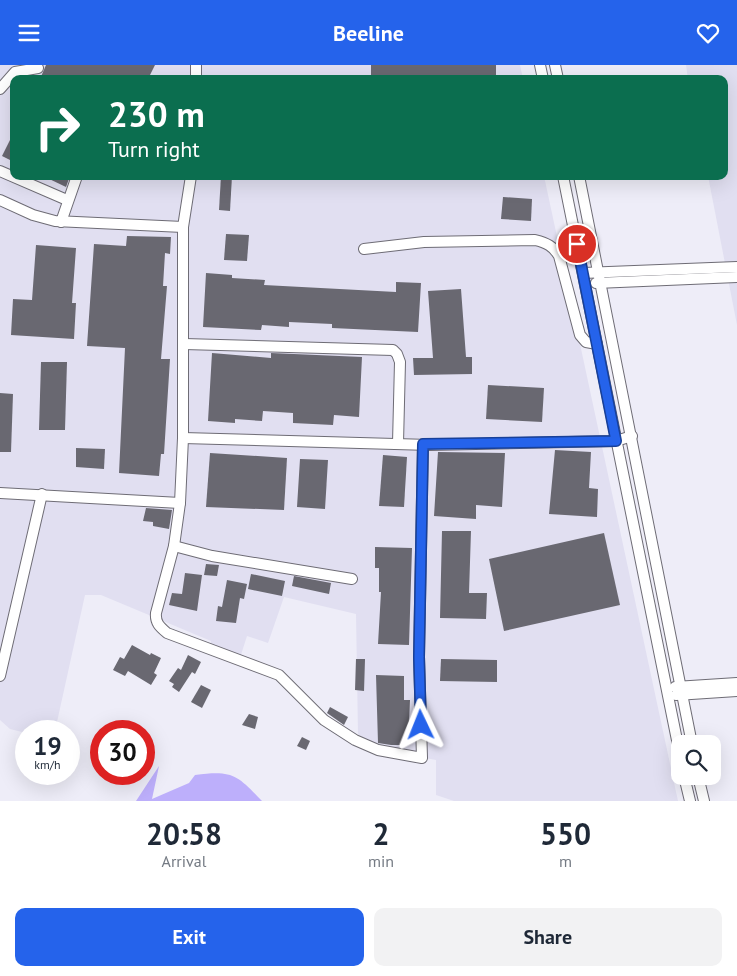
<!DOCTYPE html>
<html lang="en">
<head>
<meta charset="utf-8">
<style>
	:root { --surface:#fff; --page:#f2f2f3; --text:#1f2937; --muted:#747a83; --accent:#2563eb }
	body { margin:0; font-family:"PT Sans",sans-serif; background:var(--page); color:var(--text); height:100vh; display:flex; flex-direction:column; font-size:19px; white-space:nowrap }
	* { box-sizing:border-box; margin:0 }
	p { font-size:16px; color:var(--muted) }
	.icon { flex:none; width:28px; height:28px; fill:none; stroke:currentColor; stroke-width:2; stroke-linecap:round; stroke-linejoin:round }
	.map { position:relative; height:736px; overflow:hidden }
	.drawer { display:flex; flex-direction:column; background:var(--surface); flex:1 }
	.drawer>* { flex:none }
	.top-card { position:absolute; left:10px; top:10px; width:718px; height:105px; border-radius:10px; box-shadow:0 5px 20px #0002; background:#0b6e4f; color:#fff; overflow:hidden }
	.buttons { position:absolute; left:671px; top:670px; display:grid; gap:10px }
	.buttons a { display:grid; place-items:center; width:50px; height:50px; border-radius:10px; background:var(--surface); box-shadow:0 5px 20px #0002; font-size:25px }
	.speed { position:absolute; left:15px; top:655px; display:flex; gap:10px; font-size:25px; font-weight:700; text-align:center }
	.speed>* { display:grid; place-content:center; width:65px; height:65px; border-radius:50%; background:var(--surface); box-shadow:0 5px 20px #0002; line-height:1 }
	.speed small { font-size:12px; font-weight:400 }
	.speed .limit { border:8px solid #d22; background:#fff; color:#111 }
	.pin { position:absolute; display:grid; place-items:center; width:42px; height:42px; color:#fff; margin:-21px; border:2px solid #fff; border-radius:50%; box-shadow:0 1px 5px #0007 }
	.me { position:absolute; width:55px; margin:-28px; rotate:358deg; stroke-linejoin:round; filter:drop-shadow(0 0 4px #0008) }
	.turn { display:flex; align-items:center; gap:18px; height:105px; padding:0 15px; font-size:22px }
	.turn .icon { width:65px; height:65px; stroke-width:2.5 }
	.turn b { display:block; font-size:35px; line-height:42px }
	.eta { display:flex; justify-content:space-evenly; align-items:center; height:85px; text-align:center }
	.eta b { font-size:30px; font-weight:600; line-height:35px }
	.cta { display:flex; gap:10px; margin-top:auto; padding:10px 15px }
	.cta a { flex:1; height:58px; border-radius:10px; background:var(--accent); color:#fff; font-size:20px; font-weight:600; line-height:58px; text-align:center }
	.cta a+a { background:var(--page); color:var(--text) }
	header { display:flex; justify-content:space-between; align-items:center; height:65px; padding:0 15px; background:var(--accent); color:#fff; font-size:22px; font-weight:600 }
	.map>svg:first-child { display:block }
	.built { fill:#e1dff1 }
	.water { fill:#bdaffb }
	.building { fill:#696871 }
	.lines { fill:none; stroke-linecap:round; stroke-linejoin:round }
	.minor-casing { stroke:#6e6c75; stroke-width:12 }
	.minor { stroke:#fff; stroke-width:10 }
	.route-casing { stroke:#184099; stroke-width:12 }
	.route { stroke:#2563eb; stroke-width:9 }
</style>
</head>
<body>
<header><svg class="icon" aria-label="menu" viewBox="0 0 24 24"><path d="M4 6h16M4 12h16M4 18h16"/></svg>Beeline<svg class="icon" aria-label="heart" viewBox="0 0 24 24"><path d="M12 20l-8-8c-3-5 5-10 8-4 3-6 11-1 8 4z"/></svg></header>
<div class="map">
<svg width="737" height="736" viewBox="0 0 737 736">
	<rect width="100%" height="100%" fill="#eeedf8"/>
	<g class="built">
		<path d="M 0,0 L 520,0 L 523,14 L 14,14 L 14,111 L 544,111 L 678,736 L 454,736 L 436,730 L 436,695 L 371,683 L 358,669 L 356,549 L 284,532 L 268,578 L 247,571 L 239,596 L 209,586 L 211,576 L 101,530 L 85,530 L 55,666 L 26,668 L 10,664 L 0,655 Z"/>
		<path d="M 686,0 L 737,0 L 737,260 L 708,111 L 724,111 L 724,14 L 688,14 Z"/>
	</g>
	<path class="water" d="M 159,701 L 152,734 L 189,718 L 195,710 C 233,705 237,710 262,736 L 136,736 Z"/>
	<g class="building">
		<path d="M 46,0 L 155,0 L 148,14 L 40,14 Z"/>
		<rect x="371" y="0" width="125" height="14"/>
		<path d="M 14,67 L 14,97 L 2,91 Z"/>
		<path d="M 43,111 L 70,111 L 66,122 Z"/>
		<path d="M 221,111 L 232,111 L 230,146 L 219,145 Z"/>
		<path d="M 503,132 L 532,134 L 531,156 L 501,154 Z"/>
		<path d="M 226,169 L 249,170 L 247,196 L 224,195 Z"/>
		<path d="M 127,171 L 171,172 L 170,189 L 165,188 L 163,221 L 167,221 L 161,294 L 170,294 L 164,389 L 161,389 L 159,411 L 119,408 L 125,283 L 87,281 L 94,179 L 126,181 Z"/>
		<path d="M 36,180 L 76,183 L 72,238 L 76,238 L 74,274 L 11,270 L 13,234 L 32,235 Z"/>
		<path d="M 206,208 L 232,210 L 232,213 L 265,215 L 264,220 L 396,227 L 396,217 L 421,218 L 418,267 L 332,263 L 332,259 L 289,257 L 289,262 L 262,260 L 261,265 L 203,262 Z"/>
		<path d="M 461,224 L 466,292 L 472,292 L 472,309 L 414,310 L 413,293 L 433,293 L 428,226 Z"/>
		<path d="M 212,288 L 271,293 L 271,288 L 362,292 L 359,352 L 334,350 L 333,360 L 293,358 L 293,348 L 263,346 L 262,356 L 235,354 L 235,358 L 208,356 Z"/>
		<path d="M 41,297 L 67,297 L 65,365 L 39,365 Z"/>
		<path d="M 488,320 L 544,323 L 542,357 L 486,354 Z"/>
		<path d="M 0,328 L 13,329 L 11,387 L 0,387 Z"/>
		<path d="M 76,383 L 105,384 L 104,404 L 76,402 Z"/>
		<path d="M 555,385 L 591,387 L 589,423 L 598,424 L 597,452 L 549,449 Z"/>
		<path d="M 438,387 L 505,388 L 502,442 L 476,440 L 476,454 L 434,451 Z"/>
		<path d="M 210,388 L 287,393 L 284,445 L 206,442 Z"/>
		<path d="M 383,390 L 407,392 L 404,442 L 379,441 Z"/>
		<path d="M 300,394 L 328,395 L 325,444 L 297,442 Z"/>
		<path d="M 146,443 L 172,445 L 169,464 L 153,461 L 153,457 L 143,456 Z"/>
		<path d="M 442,466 L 471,466 L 469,528 L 487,528 L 486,554 L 440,553 Z"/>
		<path d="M 604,468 L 620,540 L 504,566 L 489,494 Z"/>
		<path d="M 375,482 L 412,483 L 409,580 L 378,579 L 381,527 L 379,527 L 379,503 L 375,503 Z"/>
		<path d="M 206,499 L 219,500 L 217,511 L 204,510 Z"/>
		<path d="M 185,508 L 202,510 L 197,546 L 169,540 L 172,528 L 182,529 Z"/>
		<path d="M 251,509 L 285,516 L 282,531 L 248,524 Z"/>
		<path d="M 294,511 L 331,518 L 329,529 L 292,521 Z"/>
		<path d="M 227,515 L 247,519 L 244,534 L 240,533 L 236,558 L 216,556 L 218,541 L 222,542 Z"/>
		<path d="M 132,580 L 150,590 L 151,588 L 161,593 L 154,608 L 157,610 L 151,620 L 128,606 L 125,611 L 113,605 L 120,592 L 124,594 Z"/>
		<path d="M 188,590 L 201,597 L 195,609 L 192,607 L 179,627 L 172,622 L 174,619 L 169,616 L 178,603 L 181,605 Z"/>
		<path d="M 356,594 L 365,594 L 364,626 L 355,625 Z"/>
		<path d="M 441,594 L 497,595 L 497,617 L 440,616 Z"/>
		<path d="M 376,610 L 404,611 L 404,635 L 410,635 L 408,680 L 391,680 L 378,678 Z"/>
		<path d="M 201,620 L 211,625 L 202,643 L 191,637 Z"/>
		<path d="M 330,642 L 348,652 L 344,660 L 327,648 Z"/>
		<path d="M 249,649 L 258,652 L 255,664 L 242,660 Z"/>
		<path d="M 302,672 L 310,676 L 306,685 L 297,681 Z"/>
	</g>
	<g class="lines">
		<defs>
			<g id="minor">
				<path d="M 540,0 L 543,14"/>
				<path d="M 555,0 L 558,14"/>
				<path d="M 196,14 L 196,0"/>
				<path d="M 0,24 L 15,7 L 38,3"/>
				<path d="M 0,106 L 67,135"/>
				<path d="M 191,111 L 183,162 L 183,373 L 180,438 L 174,481 L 156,548 C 155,558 160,562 167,568 L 279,610 L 324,655 L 355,675 L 378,685 L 422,693 L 419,592 L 423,379"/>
				<path d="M 563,111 L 680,690"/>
				<path d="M 579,111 L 692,679"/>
				<path d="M 0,135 L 33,150 L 55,156 L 183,162"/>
				<path d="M 61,157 L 77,111"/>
				<path d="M 364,184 L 424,177 L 535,175 C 547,178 553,181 559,191 L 580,270 L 586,277 L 597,279"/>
				<path d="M 583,208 L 737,202"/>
				<path d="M 596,218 L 737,212"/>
				<path d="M 184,279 L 393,285 L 397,289 L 400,297 L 398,378"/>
				<path d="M 183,373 L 430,380 L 616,376 L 632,371"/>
				<path d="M 0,428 L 180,438"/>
				<path d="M 174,481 L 212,491 L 352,514"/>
				<path d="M 0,611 L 42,429"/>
				<path d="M 675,622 L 737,618"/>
				<path d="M 676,630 L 737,626"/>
				<path d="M 684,711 L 690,736"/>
				<path d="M 698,711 L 704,736"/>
			</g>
		</defs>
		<use href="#minor" class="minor-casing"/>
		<use href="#minor" class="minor"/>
	</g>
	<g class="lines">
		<defs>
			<path id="route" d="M 421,660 L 419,592 L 423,379 L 616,376 L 577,179"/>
		</defs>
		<use href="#route" class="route-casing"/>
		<use href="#route" class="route"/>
	</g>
</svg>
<div class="buttons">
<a><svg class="icon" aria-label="search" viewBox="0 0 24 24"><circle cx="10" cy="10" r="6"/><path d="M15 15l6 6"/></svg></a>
</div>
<div class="speed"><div>19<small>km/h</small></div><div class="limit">30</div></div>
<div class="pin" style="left:577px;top:179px;background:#d93025"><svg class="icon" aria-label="arrive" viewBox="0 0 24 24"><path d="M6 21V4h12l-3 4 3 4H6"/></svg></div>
<svg class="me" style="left:421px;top:660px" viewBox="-20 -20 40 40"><path d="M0-17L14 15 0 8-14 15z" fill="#2563eb" stroke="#fff" stroke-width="4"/></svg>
<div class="top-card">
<div class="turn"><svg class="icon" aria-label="right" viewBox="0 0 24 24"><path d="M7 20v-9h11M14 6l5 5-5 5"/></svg><div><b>230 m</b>Turn right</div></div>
</div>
</div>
<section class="drawer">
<div class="eta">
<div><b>20:58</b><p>Arrival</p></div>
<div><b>2</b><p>min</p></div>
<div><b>550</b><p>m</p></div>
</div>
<div class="cta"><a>Exit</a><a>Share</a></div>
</section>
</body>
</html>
